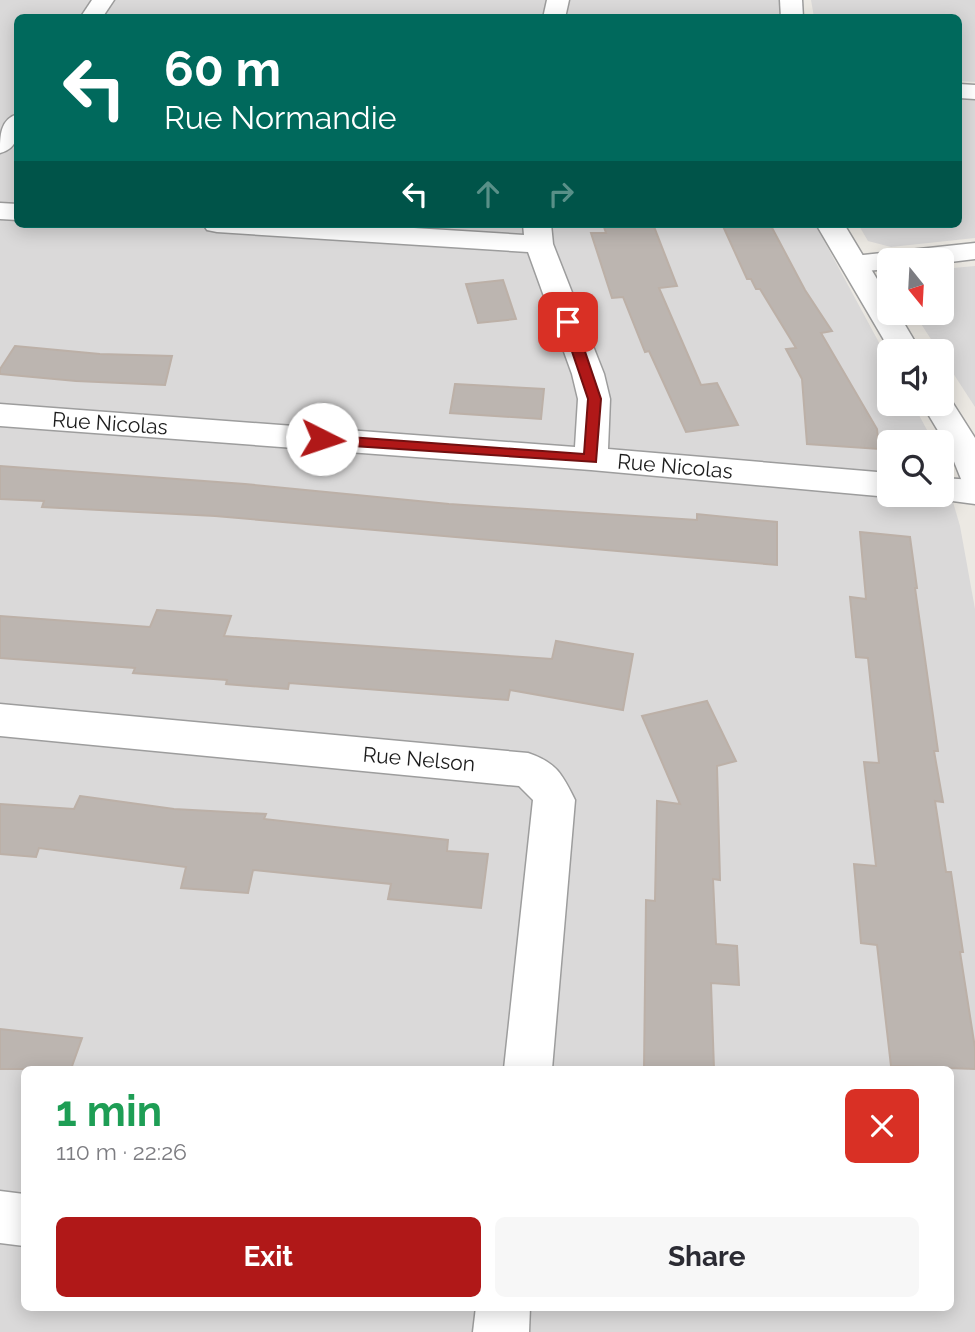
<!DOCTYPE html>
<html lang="en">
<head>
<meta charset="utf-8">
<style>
	:root { --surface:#fff; --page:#f7f7f7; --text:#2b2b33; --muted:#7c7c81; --accent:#b01818 }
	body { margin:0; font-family:Raleway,sans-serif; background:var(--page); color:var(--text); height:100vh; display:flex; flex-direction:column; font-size:26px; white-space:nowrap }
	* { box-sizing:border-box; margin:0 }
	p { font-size:23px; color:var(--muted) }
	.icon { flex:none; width:38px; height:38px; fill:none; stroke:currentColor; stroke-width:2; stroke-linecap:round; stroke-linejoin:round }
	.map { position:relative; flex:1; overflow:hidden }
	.drawer { position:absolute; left:21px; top:1066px; width:933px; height:245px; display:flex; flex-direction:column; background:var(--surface); border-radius:10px; box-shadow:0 4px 18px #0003 }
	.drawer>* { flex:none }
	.banner { position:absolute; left:14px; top:14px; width:948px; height:214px; border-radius:10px; box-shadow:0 4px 18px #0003; background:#00695c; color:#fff; overflow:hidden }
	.needle { width:46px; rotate:162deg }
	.tools { position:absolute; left:877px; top:248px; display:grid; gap:14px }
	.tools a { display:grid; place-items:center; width:77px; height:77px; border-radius:10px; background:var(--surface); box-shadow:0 4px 18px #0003; font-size:35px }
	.pin { position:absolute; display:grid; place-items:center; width:60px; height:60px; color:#fff; margin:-30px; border-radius:14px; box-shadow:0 4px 10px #0006 }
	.me { position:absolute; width:77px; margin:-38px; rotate:94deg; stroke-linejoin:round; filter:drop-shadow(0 0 5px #0008) }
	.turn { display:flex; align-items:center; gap:24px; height:147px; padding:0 35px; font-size:32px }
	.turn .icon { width:91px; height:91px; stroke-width:2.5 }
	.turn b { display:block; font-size:49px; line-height:60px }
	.lanes { display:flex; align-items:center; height:66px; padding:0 35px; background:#0003; justify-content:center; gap:35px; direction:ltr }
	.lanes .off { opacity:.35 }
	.round { display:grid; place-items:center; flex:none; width:74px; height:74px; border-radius:10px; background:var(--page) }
	.headline { display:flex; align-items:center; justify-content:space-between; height:119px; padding:0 35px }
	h1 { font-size:42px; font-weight:700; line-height:52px; color:#1e9e55 }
	.primary-button { display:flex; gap:14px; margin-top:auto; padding:14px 35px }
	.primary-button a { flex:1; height:80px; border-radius:10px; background:var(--accent); color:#fff; font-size:28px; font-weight:700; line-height:80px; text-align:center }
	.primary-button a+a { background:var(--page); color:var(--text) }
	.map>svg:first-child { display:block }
	.residential { fill:#dad9d9; fill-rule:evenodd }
	.building { fill:#bcb5b0; stroke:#bcb0a7; stroke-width:2 }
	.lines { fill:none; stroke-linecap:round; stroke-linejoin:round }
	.minor-casing { stroke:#9d9d9d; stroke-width:3 }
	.tertiary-casing { stroke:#9d9d9d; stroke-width:3 }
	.minor { fill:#fff; fill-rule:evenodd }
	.tertiary { fill:#fff; fill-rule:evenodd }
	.route { fill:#b01818; stroke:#721010; stroke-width:2 }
	.labels { text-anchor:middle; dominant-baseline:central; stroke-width:5; stroke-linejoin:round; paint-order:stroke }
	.street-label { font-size:21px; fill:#1c1c1c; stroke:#fff }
</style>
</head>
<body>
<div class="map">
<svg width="975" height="1332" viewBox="0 0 975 1332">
	<rect width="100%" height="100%" fill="#ece9e3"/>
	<g class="residential">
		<path d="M 0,0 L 788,0 L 785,18 L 18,18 L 18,224 L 815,224 L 889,361 L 889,404 L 913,404 L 934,443 L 889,443 L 889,495 L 942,495 L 942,464 L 960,526 L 975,609 L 975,1332 L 0,1332 ZM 24,1069 L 950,1069 L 950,1307 L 24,1307 Z"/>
		<path d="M 811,0 L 975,0 L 975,82 L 959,81 L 959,18 L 814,17 Z"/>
		<path d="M 959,99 L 975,100 L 975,238 L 891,247 L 868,241 L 858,224 L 959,224 Z"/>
		<path d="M 975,266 L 975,407 L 914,313 L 942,313 L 942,269 Z"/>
	</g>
	<g class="building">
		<path d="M 603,224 L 653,224 L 677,286 L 659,288 L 701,385 L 717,383 L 738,425 L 686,432 L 649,351 L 645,352 L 623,297 L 612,298 L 591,233 L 606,233 Z"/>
		<path d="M 722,224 L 770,224 L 805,290 L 832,331 L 821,333 L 877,429 L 879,449 L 807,444 L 802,379 L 786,349 L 796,348 L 760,289 L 756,289 L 751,279 L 747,279 Z"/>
		<path d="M 503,280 L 516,319 L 478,323 L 466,284 Z"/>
		<path d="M 15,346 L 100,354 L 172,356 L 165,385 L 76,381 L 0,374 L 0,369 Z"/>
		<path d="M 455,384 L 544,389 L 541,419 L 450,413 Z"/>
		<path d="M 0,466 L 245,484 L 449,504 L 697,520 L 697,514 L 777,522 L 777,565 L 215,516 L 42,507 L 44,501 L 0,499 Z"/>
		<path d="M 860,532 L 910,537 L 917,588 L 915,588 L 938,751 L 934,751 L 943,802 L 935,801 L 946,872 L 951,872 L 963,952 L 960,952 L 975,1048 L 975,1069 L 891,1066 L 877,945 L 861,943 L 854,864 L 876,866 L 864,762 L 879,763 L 868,658 L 856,657 L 850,597 L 866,599 Z"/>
		<path d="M 157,610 L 231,616 L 224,636 L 552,659 L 556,641 L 633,654 L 623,710 L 510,690 L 508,700 L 289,683 L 288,689 L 226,684 L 227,680 L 133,673 L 135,668 L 0,658 L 0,616 L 150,627 Z"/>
		<path d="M 707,701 L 736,761 L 717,766 L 720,880 L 713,879 L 716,944 L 737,946 L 739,985 L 711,983 L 714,1069 L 644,1069 L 646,900 L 655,901 L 657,801 L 680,804 L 642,716 Z"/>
		<path d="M 80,796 L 174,809 L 266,814 L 264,819 L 448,840 L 447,851 L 488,854 L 481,908 L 388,899 L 391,884 L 253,870 L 248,893 L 181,888 L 186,867 L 39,848 L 36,857 L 0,854 L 0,804 L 74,809 Z"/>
		<path d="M 0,1029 L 82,1038 L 71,1069 L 0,1069 Z"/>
	</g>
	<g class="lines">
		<defs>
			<g id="minor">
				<path d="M 92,0 L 114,0 L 102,18 L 80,18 Z"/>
				<path d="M 547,0 L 569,0 L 565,18 L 543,18 Z"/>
				<path d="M 959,84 L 975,85 L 975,99 L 959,98 Z"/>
				<path d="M 18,114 C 18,131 20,148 0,153 C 0,136 0,119 18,114 Z"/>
				<path d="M 0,203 L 18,204 L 18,220 L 0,219 Z"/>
				<path d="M 203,224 L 350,224 L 524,235 L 523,224 L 551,224 L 553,244 L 604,374 L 610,399 L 608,449 L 889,473 L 889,495 L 894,495 L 889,497 L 591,470 L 0,426 L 0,404 L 575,447 L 578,399 L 572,374 L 528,252 L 217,232 L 207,230 Z"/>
				<path d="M 975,243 L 975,259 L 942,263 L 942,261 L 889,261 L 889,269 L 854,272 L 844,270 L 840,264 L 844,258 L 854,256 Z"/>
				<path d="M 942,478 L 975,480 L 975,504 L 930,498 L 928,495 L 942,495 Z"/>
				<path d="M 0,704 L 528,753 C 557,763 562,774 575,800 L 552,1069 L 504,1069 L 533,800 L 519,786 L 0,736 Z"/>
				<path d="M 0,1191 L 24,1194 L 24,1246 L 0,1243 Z"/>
				<path d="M 476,1307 L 530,1307 L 529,1332 L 473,1332 Z"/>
			</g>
			<g id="tertiary">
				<path d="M 780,0 L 802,0 L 803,18 L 781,18 Z"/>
				<path d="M 816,224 L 844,224 L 889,299 L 889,313 L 898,313 L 921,352 L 891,352 Z"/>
				<path d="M 942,395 L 949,397 L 975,438 L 975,488 L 963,484 L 949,449 L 922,404 L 942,404 Z"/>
			</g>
		</defs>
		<use href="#minor" class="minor-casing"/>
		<use href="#tertiary" class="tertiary-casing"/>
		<use href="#minor" class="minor"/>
		<use href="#tertiary" class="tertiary"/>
	</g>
	<path class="route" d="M 568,318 L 575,322 L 601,399 L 596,462 L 322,444 L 316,439 L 322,435 L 584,454 L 588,399 L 562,322 Z"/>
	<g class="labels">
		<g class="street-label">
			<text transform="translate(110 423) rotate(4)">Rue Nicolas</text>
			<text transform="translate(675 466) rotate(5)">Rue Nicolas</text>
			<text transform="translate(419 759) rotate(5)">Rue Nelson</text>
		</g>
	</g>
</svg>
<div class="tools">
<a><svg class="needle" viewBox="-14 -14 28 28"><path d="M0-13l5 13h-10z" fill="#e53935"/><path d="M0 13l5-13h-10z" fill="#7c7c81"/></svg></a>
<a><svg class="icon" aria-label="sound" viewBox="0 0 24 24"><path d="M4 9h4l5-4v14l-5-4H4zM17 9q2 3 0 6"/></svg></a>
<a><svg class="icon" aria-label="search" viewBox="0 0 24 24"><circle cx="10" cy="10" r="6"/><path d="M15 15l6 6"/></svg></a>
</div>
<div class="pin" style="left:568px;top:322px;background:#d93025"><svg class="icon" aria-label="arrive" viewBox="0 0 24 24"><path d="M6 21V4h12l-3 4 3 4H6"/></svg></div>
<svg class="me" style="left:322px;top:439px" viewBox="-20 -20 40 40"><circle r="19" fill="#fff"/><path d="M0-13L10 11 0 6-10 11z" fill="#b01818"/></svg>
<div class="banner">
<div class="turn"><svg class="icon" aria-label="left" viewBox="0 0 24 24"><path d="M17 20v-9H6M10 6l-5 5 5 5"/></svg><div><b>60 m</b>Rue Normandie</div></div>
<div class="lanes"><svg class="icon" aria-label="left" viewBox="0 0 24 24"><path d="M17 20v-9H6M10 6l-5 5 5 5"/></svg><svg class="icon off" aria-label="ahead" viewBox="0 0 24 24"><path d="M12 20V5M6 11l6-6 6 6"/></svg><svg class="icon off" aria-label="right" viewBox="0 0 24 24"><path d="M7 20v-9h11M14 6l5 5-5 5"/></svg></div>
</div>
<section class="drawer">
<div class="headline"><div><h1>1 min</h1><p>110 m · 22:26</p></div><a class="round" style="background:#d93025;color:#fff"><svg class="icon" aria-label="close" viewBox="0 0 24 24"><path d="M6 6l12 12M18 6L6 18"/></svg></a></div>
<div class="primary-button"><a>Exit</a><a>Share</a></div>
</section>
</div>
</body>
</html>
